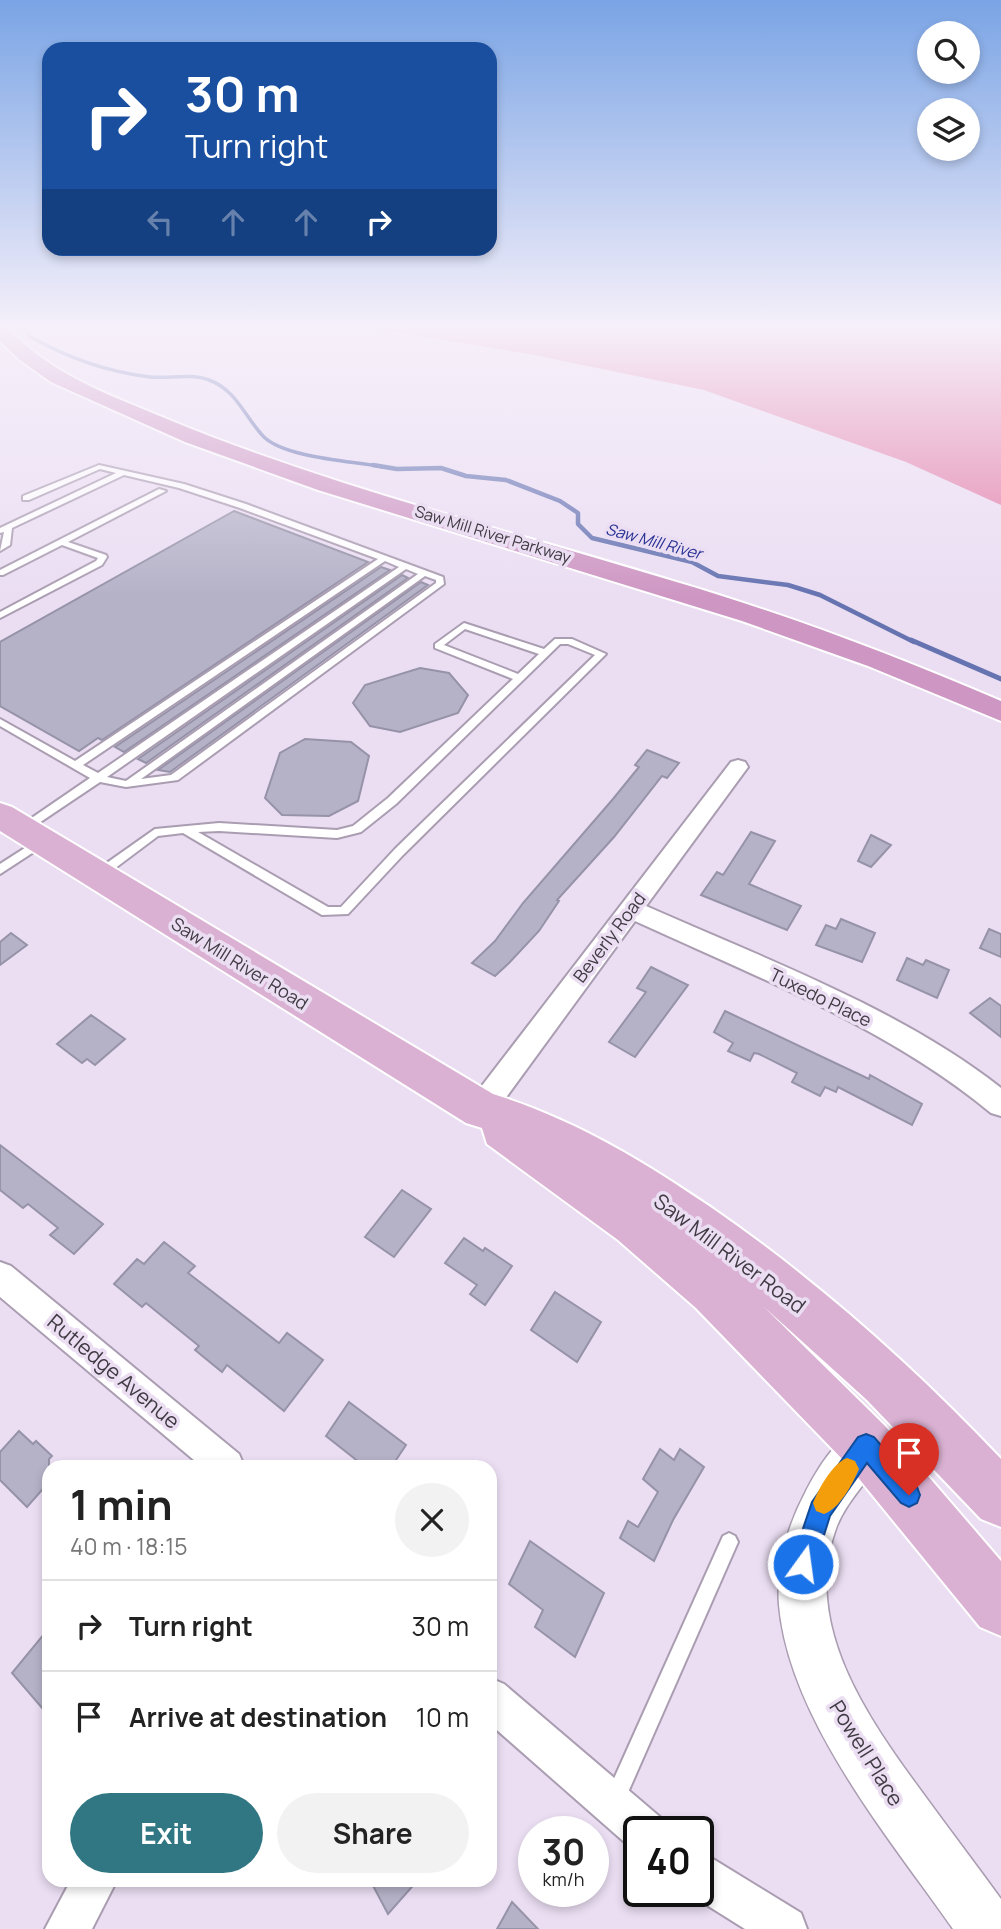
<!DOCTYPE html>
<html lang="en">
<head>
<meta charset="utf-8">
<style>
	:root { --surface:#fff; --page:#f2f2f2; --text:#222; --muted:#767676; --line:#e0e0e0; --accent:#307783 }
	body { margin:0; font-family:Manrope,sans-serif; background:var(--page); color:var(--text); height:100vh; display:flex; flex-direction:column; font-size:26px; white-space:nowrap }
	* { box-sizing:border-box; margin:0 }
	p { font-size:23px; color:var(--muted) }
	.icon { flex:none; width:38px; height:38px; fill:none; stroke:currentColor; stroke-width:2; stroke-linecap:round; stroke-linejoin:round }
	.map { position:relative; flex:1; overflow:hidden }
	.sheet { position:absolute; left:42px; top:1460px; width:455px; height:427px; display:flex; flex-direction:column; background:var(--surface); border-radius:21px; box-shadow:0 4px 10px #0003 }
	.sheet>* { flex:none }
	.banner { position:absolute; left:42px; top:42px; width:455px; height:214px; border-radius:21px; box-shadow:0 4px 10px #0003; background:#1a4fa0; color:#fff; overflow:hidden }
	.fabs { position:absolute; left:917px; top:21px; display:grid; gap:14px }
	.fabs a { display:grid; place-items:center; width:63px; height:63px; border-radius:50%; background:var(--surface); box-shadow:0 4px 10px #0003; font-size:35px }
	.speed { position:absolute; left:518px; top:1816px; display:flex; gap:14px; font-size:35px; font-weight:700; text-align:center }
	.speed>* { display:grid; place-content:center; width:91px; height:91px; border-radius:50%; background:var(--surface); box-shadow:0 4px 10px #0003; line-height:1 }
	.speed small { font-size:18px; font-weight:400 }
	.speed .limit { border:4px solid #111; border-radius:10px; background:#fff; color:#111 }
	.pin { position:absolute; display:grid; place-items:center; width:60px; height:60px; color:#fff; margin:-72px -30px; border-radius:50% 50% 50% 0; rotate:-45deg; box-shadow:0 0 7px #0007 }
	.pin .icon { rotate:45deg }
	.me { position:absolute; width:77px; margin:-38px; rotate:14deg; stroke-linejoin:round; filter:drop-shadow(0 0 5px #0008) }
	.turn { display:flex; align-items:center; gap:24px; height:147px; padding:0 28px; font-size:32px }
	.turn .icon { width:91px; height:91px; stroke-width:2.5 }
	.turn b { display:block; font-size:49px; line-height:60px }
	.lanes { display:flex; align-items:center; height:66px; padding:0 28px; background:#0003; justify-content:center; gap:35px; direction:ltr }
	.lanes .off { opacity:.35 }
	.round { display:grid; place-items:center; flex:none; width:74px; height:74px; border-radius:37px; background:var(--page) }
	.head { display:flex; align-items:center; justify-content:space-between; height:119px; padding:0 28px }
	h1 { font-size:42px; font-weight:700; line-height:52px }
	.button { display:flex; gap:14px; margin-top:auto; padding:14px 28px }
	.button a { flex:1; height:80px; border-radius:42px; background:var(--accent); color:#fff; font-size:28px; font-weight:700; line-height:80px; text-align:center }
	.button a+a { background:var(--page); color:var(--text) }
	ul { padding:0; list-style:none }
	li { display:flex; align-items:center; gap:21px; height:91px; padding:0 28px; border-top:2px solid var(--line) }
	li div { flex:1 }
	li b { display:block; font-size:26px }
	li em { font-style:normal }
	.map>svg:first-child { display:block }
	.forest { fill:#e380a9 }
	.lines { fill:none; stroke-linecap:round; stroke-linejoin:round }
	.stream-far2 { stroke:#6573b1; stroke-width:3.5 }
	.stream-far1 { stroke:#6573b1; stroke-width:4.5 }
	.stream { stroke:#6573b1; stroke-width:5 }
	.building { fill:#b5b2c8; stroke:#9693a8; stroke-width:2 }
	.service-casing { stroke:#aa9db1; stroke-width:4 }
	.minor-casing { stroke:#aa9db1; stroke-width:4 }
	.tertiary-casing { stroke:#aa9db1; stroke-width:3 }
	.primary-casing { stroke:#fff; stroke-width:4 }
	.trunk-casing { stroke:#fff; stroke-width:4 }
	.service { fill:#fff; fill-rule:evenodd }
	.minor { fill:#fff; fill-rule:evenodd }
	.tertiary { fill:#fff; fill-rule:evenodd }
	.primary { fill:#dab1d2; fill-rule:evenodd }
	.trunk { fill:#ce97c3; fill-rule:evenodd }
	.route { fill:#1a73e8; stroke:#114b97; stroke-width:2 }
	.slow { fill:#f59e0b }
	.labels { text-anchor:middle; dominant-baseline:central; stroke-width:7; stroke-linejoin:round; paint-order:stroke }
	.far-street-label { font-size:16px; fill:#403b43; stroke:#ebdef3 }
	.far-water-label { font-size:16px; font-style:italic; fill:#273193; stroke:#ebdef3 }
	.street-label { font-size:18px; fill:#403b43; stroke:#ebdef3 }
	.near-street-label { font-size:21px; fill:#403b43; stroke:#ebdef3 }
</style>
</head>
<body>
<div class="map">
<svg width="1001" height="1929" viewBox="0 0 1001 1929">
	<rect width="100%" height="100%" fill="#ebdef3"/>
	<path class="forest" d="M 360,326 L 1001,326 L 1001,505 L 906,462 L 704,390 L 534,355 Z"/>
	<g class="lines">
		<path class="stream-far2" d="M 10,326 L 28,331 L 29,336 C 66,357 108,372 150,377 C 169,379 191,373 209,380 C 237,390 245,418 264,437 C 286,458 352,461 383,467"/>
		<path class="stream-far1" d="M 373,465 L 397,469 L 441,468 L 466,476 L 506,480 L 560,501 L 578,513 L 578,524 L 592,538 L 692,562 L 718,576 L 788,585 L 820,595 L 914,642"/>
		<path class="stream" d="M 911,640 L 1001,679"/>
	</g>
	<g class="building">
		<path d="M 234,511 L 368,562 L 102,740 L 98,738 L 79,751 L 0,706 L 0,642 Z"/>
		<path d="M 381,567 L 390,570 L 124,752 L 115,747 Z"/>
		<path d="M 402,575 L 408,578 L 146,763 L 138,759 Z"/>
		<path d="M 421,582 L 428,585 L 170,772 L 158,770 Z"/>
		<path d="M 420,668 L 449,673 L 468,695 L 458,713 L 400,732 L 370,726 L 353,703 L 365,685 Z"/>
		<path d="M 305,739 L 351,742 L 369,756 L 358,801 L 329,816 L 282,815 L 265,798 L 280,753 Z"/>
		<path d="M 647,750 L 679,763 L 667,778 L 662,776 L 614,837 L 557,900 L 559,901 L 539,931 L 509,963 L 495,976 L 472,963 L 495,941 L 523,903 L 613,799 L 639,767 L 635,765 Z"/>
		<path d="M 751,832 L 775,841 L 749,884 L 801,906 L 787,930 L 701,895 L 717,872 L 723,875 Z"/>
		<path d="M 871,835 L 891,845 L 871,867 L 858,861 Z"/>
		<path d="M 841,919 L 875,933 L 862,962 L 816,945 L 826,925 L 836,929 Z"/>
		<path d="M 989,929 L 1001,934 L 1001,957 L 980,948 Z"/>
		<path d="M 11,933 L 27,945 L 0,965 L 0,942 Z"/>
		<path d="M 907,958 L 923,965 L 926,960 L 949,970 L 937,998 L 897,980 Z"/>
		<path d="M 651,967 L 688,985 L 635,1057 L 609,1042 L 646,992 L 637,988 Z"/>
		<path d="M 990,998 L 1001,1006 L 1001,1037 L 970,1013 Z"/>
		<path d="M 725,1011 L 869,1079 L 870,1075 L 922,1104 L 912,1125 L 838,1087 L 836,1092 L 825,1087 L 820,1096 L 792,1082 L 797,1073 L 759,1054 L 754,1053 L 750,1061 L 728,1051 L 733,1043 L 714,1032 Z"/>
		<path d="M 91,1015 L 125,1039 L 95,1065 L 87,1059 L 82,1063 L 57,1044 Z"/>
		<path d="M 0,1145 L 103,1224 L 74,1254 L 50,1235 L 58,1228 L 28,1204 L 23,1208 L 0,1190 Z"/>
		<path d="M 402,1190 L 431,1209 L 394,1257 L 365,1237 Z"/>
		<path d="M 464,1238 L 483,1251 L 485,1248 L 512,1266 L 485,1305 L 470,1294 L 477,1285 L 445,1263 Z"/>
		<path d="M 164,1242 L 195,1266 L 188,1273 L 279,1343 L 287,1333 L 323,1360 L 284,1411 L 227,1365 L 222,1372 L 195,1350 L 199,1346 L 146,1303 L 142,1307 L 114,1284 L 137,1259 L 144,1264 Z"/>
		<path d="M 555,1292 L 601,1322 L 577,1362 L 531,1330 Z"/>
		<path d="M 349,1402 L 406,1445 L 392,1466 L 364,1466 L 326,1436 Z"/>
		<path d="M 19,1431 L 33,1444 L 36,1441 L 52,1456 L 49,1459 L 49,1482 L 27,1507 L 0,1480 L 0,1452 Z"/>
		<path d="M 660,1449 L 674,1460 L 680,1449 L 704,1467 L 673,1520 L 654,1561 L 620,1538 L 628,1521 L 638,1527 L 658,1492 L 643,1479 Z"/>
		<path d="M 530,1541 L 604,1593 L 575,1657 L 535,1627 L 543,1610 L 509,1584 Z"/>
		<path d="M 49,1628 L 49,1716 L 12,1673 Z"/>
		<path d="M 370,1880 L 418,1880 L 388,1914 Z"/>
		<path d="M 512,1902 L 538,1929 L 497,1929 Z"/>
	</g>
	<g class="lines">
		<defs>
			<g id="service">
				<path d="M 99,465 L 184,484 L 246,504 L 443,577 L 444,584 L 178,780 L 126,787 L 100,782 L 24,833 L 20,832 L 19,829 L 20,826 L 90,778 L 0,726 L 0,719 L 75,761 L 378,559 L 240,508 L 179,488 L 124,475 L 12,528 L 10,545 L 0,551 L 4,532 L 0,533 L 0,528 L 116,473 L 100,469 L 29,500 L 23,500 L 23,496 ZM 385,561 L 399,567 L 98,773 L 83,765 ZM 406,569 L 418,574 L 126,781 L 107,777 ZM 425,576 L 436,580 L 436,583 L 171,775 L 141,779 Z"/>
				<path d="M 159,489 L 166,491 L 68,542 L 106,555 L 107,557 L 102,565 L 0,618 L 0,612 L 96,561 L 98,558 L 62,545 L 3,575 L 0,575 L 0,570 Z"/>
				<path d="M 464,623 L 544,649 L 555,639 L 572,639 L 606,654 L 403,855 L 348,914 L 322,915 L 183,833 L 158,836 L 102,878 L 94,878 L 92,875 L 94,872 L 155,829 L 219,823 L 337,830 L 353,826 L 388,798 L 513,679 L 435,648 L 435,644 ZM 465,629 L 539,654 L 518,674 L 444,645 ZM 560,644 L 568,644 L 595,655 L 395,849 L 341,907 L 328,907 L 198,832 L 219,831 L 337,838 L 361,832 L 396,804 Z"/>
				<path d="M 42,837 L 46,838 L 47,841 L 46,844 L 0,874 L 0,864 Z"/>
				<path d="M 729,1533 L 735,1536 L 738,1542 L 622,1806 L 615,1809 L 608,1806 L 605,1799 L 608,1792 L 723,1536 Z"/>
			</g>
			<g id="minor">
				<path d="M 738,760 L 745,762 L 748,767 L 646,906 C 763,958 901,1009 1001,1088 L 1001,1116 L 991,1113 C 887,1027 757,977 635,921 L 491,1118 L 481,1121 L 471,1118 L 467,1109 L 471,1100 L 731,762 Z"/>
				<path d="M 0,1262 L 11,1266 L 239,1454 L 244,1466 L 201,1466 L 0,1297 Z"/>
				<path d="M 490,1678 L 504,1684 L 660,1817 L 666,1832 L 639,1832 L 639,1851 L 630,1847 L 490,1724 Z"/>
				<path d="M 698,1852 L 713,1859 L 801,1913 L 807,1929 L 745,1929 L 686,1892 L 698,1892 Z"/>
				<path d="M 71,1880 L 117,1880 L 92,1929 L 45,1929 Z"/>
			</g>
			<path id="tertiary" d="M 866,1423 L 882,1429 L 888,1445 C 876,1475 849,1496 837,1526 C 800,1623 867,1717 922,1792 C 948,1828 975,1863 1001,1899 L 1001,1929 L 953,1929 C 890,1839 789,1719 779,1605 C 776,1567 787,1527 805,1493 C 818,1467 839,1434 866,1423 Z"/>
			<path id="primary" d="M 0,803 L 12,807 L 493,1094 C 573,1119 640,1159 709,1206 C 815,1279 912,1365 1001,1459 L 1001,1527 L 981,1519 L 867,1400 L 763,1306 L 885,1426 L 1001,1561 L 1001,1636 L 980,1627 L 847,1464 L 696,1308 L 618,1240 L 487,1144 L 482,1128 L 466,1123 L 0,831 Z"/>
			<path id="trunk" d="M 0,326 L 6,326 C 49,374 109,395 167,419 C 331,487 504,529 673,581 C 785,614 894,655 1001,701 L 1001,721 L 868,666 L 742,621 L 318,490 L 185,442 L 51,382 L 20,360 L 0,341 Z"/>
		</defs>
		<use href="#service" class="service-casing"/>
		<use href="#minor" class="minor-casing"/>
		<use href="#tertiary" class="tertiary-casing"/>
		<use href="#primary" class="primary-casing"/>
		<use href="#trunk" class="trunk-casing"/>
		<use href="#service" class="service"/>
		<use href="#minor" class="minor"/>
		<use href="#tertiary" class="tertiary"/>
		<use href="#primary" class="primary"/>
		<use href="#trunk" class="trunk"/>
	</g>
	<linearGradient id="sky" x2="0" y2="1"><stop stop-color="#7aa4e5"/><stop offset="0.55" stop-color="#f6f0fa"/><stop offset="1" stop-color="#f6f0fa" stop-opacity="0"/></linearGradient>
	<rect width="1001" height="596" fill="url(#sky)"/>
	<path class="route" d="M 866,1434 L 874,1437 L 917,1487 L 920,1495 L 917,1503 L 909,1507 L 901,1503 L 867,1463 L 830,1516 L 812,1573 L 803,1576 L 795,1573 L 791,1564 L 812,1502 L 858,1437 Z"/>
	<path class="slow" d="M 847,1458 L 855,1461 L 859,1469 C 852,1485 840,1508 824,1514 L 816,1511 L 813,1503 C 819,1488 832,1464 847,1458 Z"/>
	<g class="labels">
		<g class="far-street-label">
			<text transform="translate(493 534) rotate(17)">Saw Mill River Parkway</text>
		</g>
		<g class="far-water-label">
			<text transform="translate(654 541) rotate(15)">Saw Mill River</text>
		</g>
		<g class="street-label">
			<text transform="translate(609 937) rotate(-53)">Beverly Road</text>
			<text transform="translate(240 963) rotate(32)">Saw Mill River Road</text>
			<text transform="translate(821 997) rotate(26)">Tuxedo Place</text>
		</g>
		<g class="near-street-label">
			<text transform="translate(730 1253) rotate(37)">Saw Mill River Road</text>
			<text transform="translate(114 1371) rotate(40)">Rutledge Avenue</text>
			<text transform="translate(867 1753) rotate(58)">Powell Place</text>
		</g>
	</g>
</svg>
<div class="fabs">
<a><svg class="icon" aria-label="search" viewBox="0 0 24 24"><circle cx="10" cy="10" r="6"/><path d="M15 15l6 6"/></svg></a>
<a><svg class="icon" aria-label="layers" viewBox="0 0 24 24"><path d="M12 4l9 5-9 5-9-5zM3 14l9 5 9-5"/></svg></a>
</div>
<div class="speed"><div>30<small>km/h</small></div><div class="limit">40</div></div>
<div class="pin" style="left:909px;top:1495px;background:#d93025"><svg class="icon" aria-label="arrive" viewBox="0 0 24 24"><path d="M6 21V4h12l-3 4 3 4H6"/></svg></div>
<svg class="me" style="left:803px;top:1564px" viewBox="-20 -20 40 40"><circle r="17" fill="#1a73e8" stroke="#fff" stroke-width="3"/><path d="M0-11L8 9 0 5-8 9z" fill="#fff"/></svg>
<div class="banner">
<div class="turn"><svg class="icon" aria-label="right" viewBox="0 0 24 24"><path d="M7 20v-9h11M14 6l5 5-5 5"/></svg><div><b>30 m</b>Turn right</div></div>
<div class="lanes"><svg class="icon off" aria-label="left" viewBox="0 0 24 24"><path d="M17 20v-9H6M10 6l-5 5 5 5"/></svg><svg class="icon off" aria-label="ahead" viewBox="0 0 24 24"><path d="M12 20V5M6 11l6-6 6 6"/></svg><svg class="icon off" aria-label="ahead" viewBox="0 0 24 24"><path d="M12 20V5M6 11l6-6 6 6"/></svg><svg class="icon" aria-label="right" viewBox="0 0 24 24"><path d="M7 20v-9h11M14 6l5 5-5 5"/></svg></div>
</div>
<section class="sheet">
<div class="head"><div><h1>1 min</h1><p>40 m · 18:15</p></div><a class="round"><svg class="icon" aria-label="close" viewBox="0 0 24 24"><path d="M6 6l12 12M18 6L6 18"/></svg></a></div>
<ul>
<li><svg class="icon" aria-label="right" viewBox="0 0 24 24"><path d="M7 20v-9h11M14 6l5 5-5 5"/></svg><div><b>Turn right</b></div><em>30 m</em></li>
<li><svg class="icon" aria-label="arrive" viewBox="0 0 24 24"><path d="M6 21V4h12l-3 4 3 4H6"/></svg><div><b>Arrive at destination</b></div><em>10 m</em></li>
</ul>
<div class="button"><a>Exit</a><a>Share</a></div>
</section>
</div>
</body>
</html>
